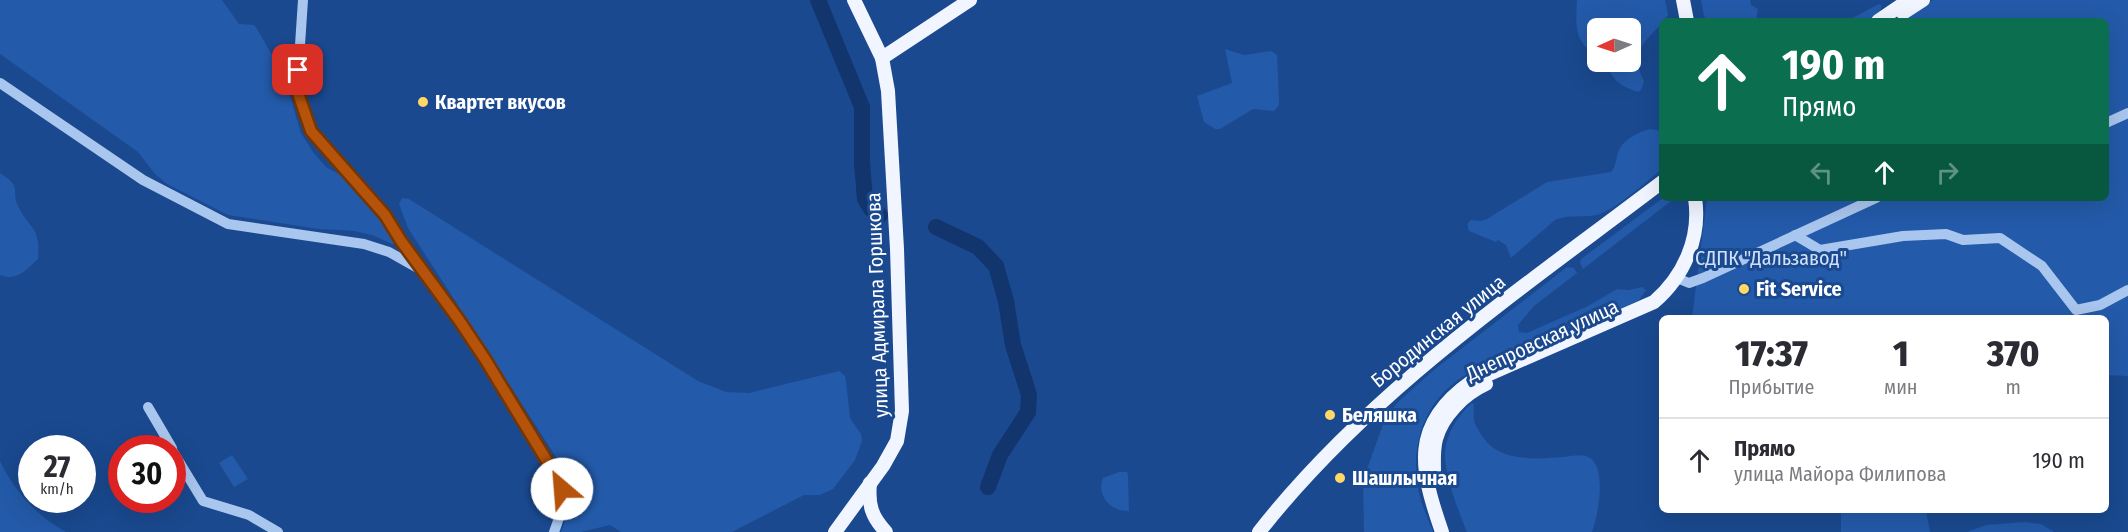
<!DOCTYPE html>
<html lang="ru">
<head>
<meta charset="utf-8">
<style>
	:root { --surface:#fff; --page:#f7f7f7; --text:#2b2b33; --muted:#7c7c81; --line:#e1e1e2 }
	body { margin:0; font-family:"Fira Sans Condensed",sans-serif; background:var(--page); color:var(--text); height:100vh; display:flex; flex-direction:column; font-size:22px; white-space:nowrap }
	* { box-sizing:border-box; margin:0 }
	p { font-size:20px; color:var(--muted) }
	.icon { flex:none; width:33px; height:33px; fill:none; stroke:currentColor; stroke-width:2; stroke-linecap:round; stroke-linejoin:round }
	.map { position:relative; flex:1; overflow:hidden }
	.sheet { position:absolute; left:1659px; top:315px; width:450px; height:198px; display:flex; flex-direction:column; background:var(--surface); border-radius:9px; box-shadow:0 6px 24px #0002 }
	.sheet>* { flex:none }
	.hud { position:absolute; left:1659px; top:18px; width:450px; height:183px; border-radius:9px; box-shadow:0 6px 24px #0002; background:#0b6e4f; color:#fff; overflow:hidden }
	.needle { width:39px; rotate:267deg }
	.buttons { position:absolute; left:1587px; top:18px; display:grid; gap:12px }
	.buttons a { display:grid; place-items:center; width:54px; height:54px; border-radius:9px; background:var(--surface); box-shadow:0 6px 24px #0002; font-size:30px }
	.speed { position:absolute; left:18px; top:435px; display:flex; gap:12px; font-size:30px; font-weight:700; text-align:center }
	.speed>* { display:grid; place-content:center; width:78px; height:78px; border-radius:50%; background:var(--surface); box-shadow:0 6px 24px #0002; line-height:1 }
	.speed small { font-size:15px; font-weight:400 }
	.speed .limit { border:9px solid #d22; background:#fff; color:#111 }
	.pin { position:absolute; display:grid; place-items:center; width:51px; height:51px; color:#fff; margin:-26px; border-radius:12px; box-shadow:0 3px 9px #0006 }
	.me { position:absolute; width:66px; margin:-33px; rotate:333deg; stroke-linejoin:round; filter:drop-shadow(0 0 4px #0008) }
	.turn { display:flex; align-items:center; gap:21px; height:126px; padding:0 24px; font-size:27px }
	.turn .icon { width:78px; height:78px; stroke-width:2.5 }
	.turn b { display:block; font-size:42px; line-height:51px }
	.lanes { display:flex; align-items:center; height:57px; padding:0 24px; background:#0003; justify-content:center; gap:30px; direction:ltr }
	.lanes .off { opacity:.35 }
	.eta { display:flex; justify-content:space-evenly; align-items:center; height:102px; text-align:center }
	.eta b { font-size:36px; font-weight:800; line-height:42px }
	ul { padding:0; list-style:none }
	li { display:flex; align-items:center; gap:18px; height:84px; padding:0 24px; border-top:2px solid var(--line) }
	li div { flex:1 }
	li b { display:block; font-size:22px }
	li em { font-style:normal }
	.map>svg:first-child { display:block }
	.green { fill:#235aa9 }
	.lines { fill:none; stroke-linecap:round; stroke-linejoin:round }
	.river { stroke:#12356d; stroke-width:16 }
	.minor { stroke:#a9c6ee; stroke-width:10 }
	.major { stroke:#f0f5ff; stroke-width:14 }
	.route-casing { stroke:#753606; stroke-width:15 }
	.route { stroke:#b45309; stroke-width:10 }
	.poi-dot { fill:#ffd866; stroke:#1a498f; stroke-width:2 }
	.labels { text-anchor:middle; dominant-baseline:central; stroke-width:6; stroke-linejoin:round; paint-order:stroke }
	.poi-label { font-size:20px; font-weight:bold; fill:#fff; stroke:#1a498f; text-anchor:start }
	.park-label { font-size:20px; fill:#cfe1fa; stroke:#1a498f }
	.street-label { font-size:20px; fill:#fff; stroke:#1a498f }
</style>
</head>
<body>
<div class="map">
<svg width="2128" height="532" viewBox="0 0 2128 532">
	<rect width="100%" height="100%" fill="#1a498f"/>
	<g class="green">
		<path d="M 0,0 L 222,0 L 239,24 L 254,25 L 257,29 L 284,76 L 301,133 L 313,152 L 326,167 L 360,186 L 398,244 L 392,244 L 372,235 L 354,231 L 319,229 L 228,215 L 167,184 L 155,174 L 138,152 L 0,54 Z"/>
		<path d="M 1577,0 L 1665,0 L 1668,15 C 1653,38 1627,46 1644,81 L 1641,90 L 1638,92 C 1616,84 1615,81 1604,62 L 1630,62 L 1630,28 L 1598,28 L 1597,55 C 1573,42 1576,25 1577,0 Z"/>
		<path d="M 1701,0 L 1750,0 L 1751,5 L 1758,9 L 1756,20 L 1708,21 L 1704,16 Z"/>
		<path d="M 1933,0 L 2128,0 L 2128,376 L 2106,375 L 2106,318 L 1692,318 L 1707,198 L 2106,198 L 2106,21 L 1903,21 Z"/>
		<path d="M 1879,4 L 1881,5 L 1881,10 L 1867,21 L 1847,21 Z"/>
		<path d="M 1225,49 L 1244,55 L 1271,51 L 1277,55 L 1279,100 L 1279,105 L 1274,111 L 1253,109 L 1220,129 L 1215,129 L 1204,122 L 1197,96 L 1232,83 Z"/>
		<path d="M 1650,129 L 1662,131 L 1662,169 C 1646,182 1615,210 1597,215 C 1583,218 1569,214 1555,220 L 1511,258 L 1506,245 L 1498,240 L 1496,242 L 1469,231 C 1467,226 1467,223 1471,220 L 1481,221 L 1487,219 L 1547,182 L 1611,172 C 1616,166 1616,158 1619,150 C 1624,139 1639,132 1650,129 Z"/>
		<path d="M 0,173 C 25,189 9,190 19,208 C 32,232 40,226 38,259 C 27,269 17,282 0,275 Z"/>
		<path d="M 402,198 L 409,199 L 698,381 L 726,392 L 749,393 L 839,371 L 845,376 L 846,381 L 850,418 L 861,434 L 862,441 L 855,460 L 833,489 L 820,495 L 804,495 L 732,532 L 621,532 L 610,525 L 581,532 L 561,532 C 571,508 571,496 565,471 L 408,228 L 399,204 Z"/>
		<path d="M 1663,198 L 1675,198 L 1583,269 L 1580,263 L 1581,259 Z"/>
		<path d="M 1567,267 L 1574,268 L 1577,273 L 1534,306 L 1518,325 L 1519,332 L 1527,333 L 1588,306 L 1617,289 L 1629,290 L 1642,287 L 1646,290 L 1639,300 L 1616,311 L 1612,302 L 1591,309 L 1594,318 C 1563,331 1531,343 1501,358 C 1490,363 1478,367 1467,374 C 1424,399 1409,445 1419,493 C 1422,506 1428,519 1433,532 L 1364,532 L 1363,480 L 1385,419 L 1398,402 L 1435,369 Z"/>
		<path d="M 1472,403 L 1474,404 C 1473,422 1473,422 1483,437 C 1499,462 1536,459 1563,457 C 1571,456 1582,453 1590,458 C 1607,469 1598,516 1592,532 L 1467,532 C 1459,513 1445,476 1445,456 C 1445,436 1457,416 1472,403 Z"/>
		<path d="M 232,455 L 248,479 L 234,487 L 219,463 Z"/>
		<path d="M 0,461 C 14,491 37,516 66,532 L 0,532 Z"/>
		<path d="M 1119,472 L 1127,472 L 1128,476 L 1129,511 C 1111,512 1096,496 1103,478 Z"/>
		<path d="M 1841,510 L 1926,510 L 1930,532 L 1841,532 Z"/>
		<path d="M 2025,522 L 2041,524 L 2054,532 L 1967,532 L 1986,525 Z"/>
	</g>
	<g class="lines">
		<g class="river">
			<path d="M 818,0 L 862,107 L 862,163 L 865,199 L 871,209 L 880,215"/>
			<path d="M 936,227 L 978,247 L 996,266 L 1006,301 L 1013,345 L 1029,395 L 1028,412 L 1000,455 L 988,487"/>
		</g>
		<g class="minor">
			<path d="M 303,0 L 297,90 L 311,131 L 385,215 L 401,241 L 459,319 L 498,378 L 555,474 C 565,497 563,509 554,532"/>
			<path d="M 0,83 L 143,180 L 228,224 L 364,244 L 389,252 L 421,270"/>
			<path d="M 2106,123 L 2128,113"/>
			<path d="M 1795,235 L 1820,250 L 1903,236 L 1946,234 L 1963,240 L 2000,238 L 2042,266 L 2076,310 L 2100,305 L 2128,290"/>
			<path d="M 1677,278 L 1689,283 L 1703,278 L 1876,198"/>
			<path d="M 148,407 L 172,448"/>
			<path d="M 172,450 L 203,501 L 249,515 L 278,532"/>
		</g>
		<g class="major">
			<path d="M 1683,0 L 1687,21"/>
			<path d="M 1903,13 L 1923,0"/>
			<path d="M 1878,21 L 1909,0"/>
			<path d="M 882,58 L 970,0"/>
			<path d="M 1434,472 C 1434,462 1433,450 1436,439 C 1442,416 1464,394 1486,384"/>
			<path d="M 870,483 C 868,504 871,516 886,532"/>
			<path d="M 835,532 L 883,466 L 897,441 L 902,411 L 897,249 L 888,91 L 882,58 L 854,0"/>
			<path d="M 1259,532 C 1370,391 1520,290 1662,182"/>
			<path d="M 1442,532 C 1420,469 1410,425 1471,382 L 1654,302 C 1684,276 1701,238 1695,198"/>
		</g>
	</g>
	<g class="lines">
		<defs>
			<path id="route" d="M 298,70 L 297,90 L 311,131 L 385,215 L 401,241 L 459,320 L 485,359 L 555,474 L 562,489"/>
		</defs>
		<use href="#route" class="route-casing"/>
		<use href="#route" class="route"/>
	</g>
	<g class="poi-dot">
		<circle cx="423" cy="102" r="6"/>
		<circle cx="1744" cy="289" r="6"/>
		<circle cx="1330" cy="415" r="6"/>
		<circle cx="1340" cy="478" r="6"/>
	</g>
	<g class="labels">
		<g class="poi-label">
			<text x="435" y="102">Квартет вкусов</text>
			<text x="1756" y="289">Fit Service</text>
			<text x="1342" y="415">Беляшка</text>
			<text x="1352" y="478">Шашлычная</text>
		</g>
		<g class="park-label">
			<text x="1771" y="258">СДПК "Дальзавод"</text>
		</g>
		<g class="street-label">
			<text transform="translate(877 305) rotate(-92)">улица Адмирала Горшкова</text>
			<text transform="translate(1438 331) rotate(-39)">Бородинская улица</text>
			<text transform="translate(1542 340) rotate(-25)">Днепровская улица</text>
		</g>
	</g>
</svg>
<div class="buttons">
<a><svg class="needle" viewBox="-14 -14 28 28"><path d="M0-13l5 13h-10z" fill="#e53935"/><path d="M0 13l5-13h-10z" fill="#7c7c81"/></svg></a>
</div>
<div class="speed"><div>27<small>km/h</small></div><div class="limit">30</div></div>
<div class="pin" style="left:298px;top:70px;background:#d93025"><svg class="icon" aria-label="arrive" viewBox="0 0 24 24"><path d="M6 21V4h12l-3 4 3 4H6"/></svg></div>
<svg class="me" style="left:562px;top:489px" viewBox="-20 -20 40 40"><circle r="19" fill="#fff"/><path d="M0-13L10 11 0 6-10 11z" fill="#b45309"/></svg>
<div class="hud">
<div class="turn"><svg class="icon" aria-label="ahead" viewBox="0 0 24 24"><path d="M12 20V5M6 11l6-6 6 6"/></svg><div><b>190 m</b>Прямо</div></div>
<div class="lanes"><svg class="icon off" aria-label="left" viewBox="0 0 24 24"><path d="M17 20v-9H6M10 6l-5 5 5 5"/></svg><svg class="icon" aria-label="ahead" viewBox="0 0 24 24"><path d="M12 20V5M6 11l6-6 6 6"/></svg><svg class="icon off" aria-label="right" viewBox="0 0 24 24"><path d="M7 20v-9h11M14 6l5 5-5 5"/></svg></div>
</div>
<section class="sheet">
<div class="eta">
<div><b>17:37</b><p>Прибытие</p></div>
<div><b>1</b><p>мин</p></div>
<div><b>370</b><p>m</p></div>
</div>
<ul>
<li><svg class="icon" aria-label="ahead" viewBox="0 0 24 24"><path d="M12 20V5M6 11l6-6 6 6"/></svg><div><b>Прямо</b><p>улица Майора Филипова</p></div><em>190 m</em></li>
</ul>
</section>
</div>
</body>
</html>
